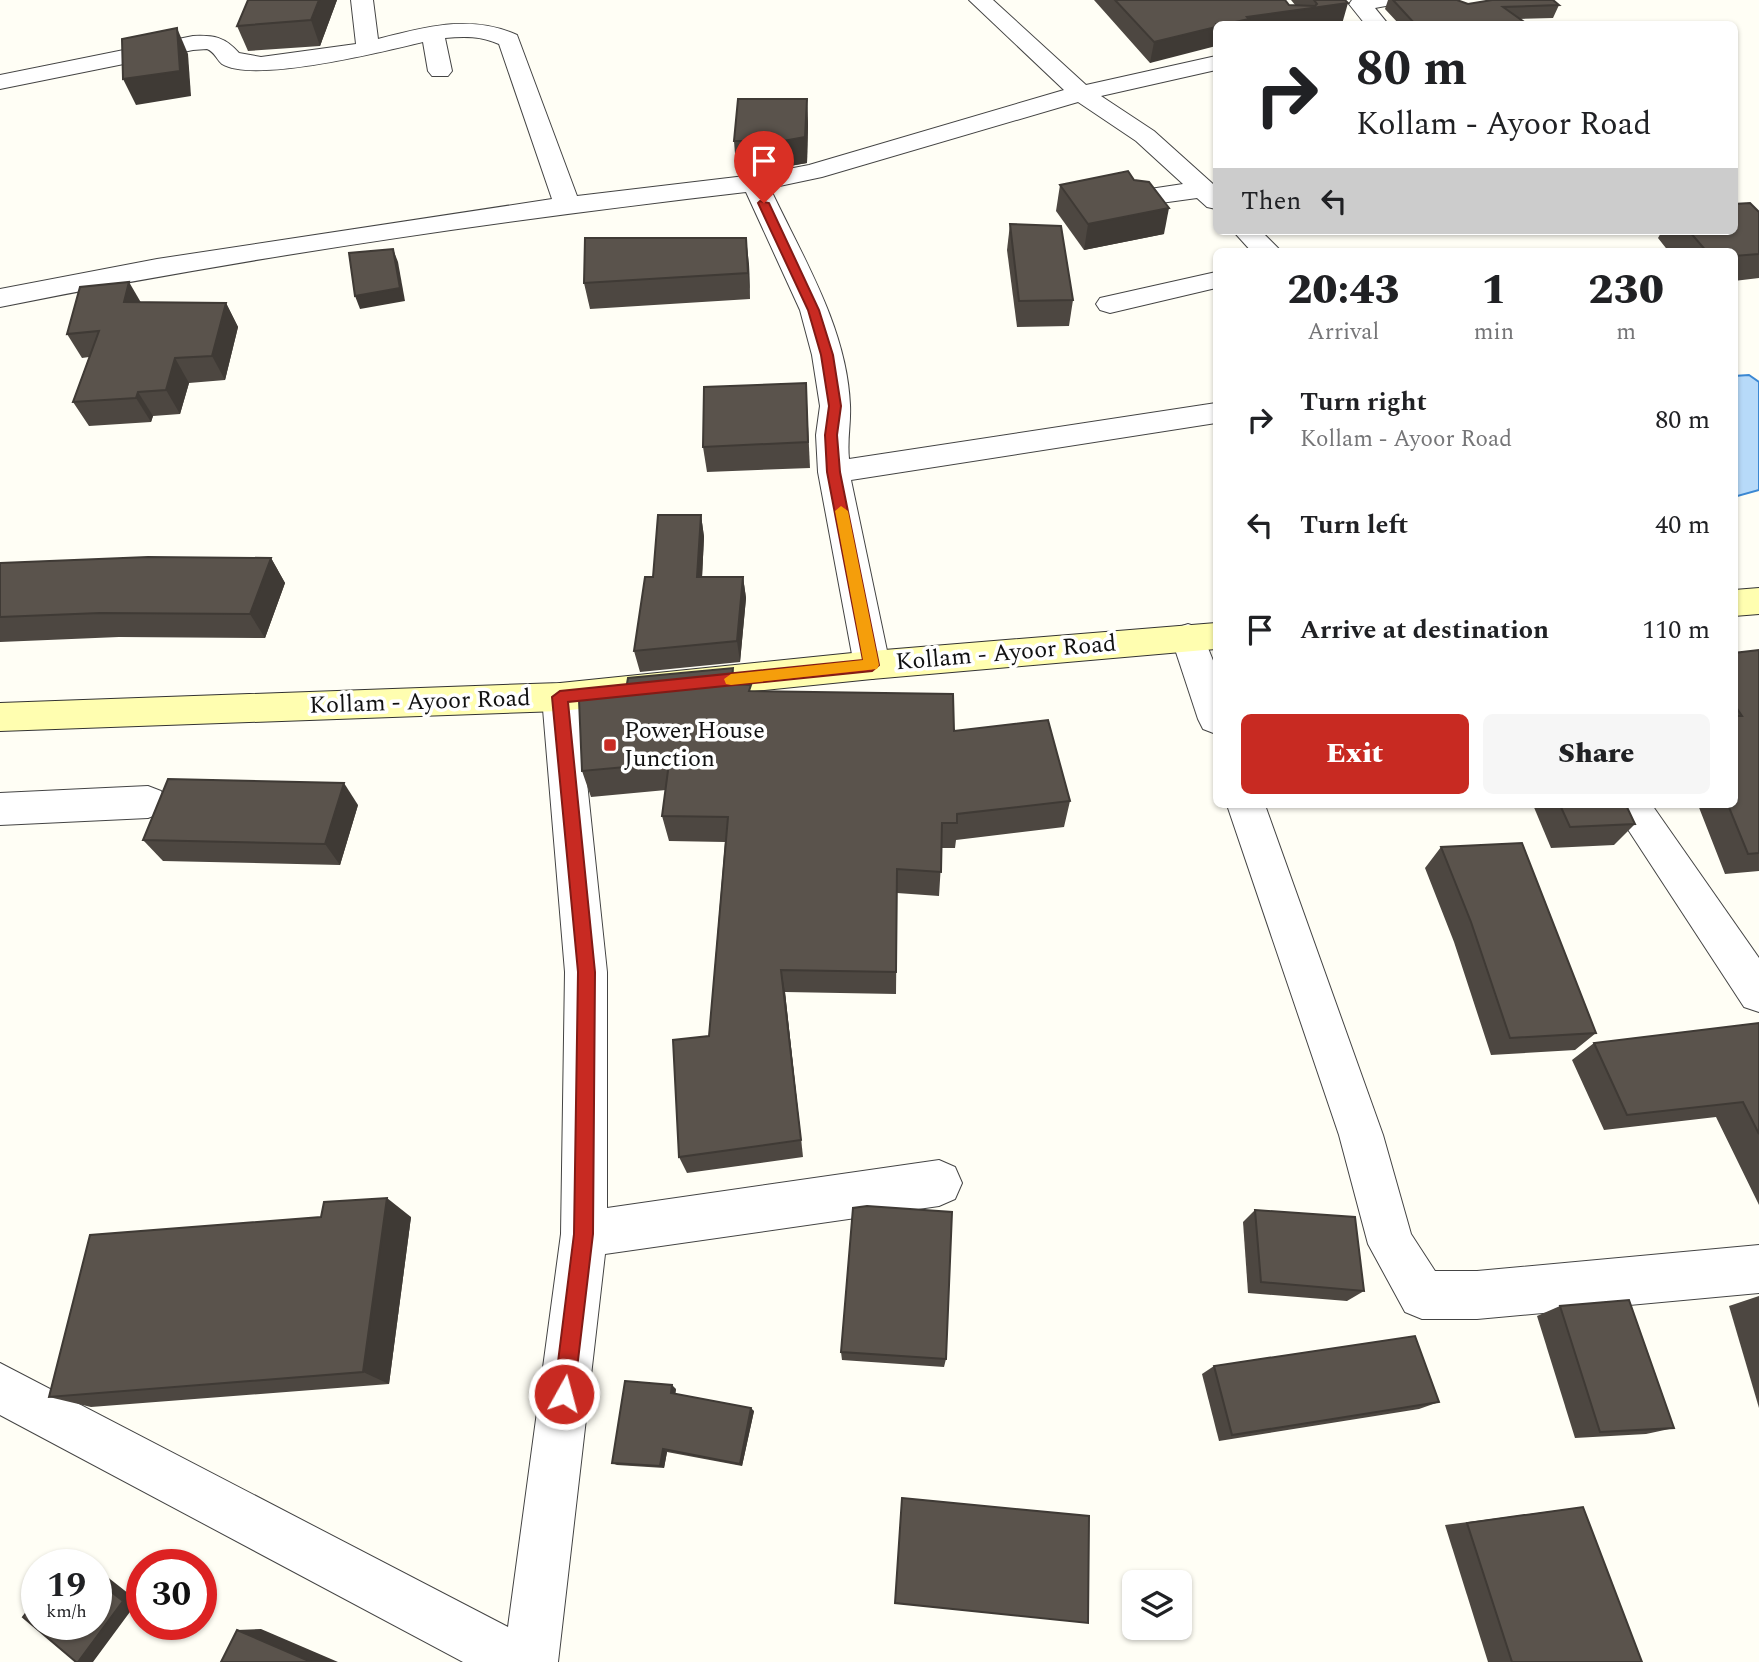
<!DOCTYPE html>
<html lang="en">
<head>
<meta charset="utf-8">
<style>
	:root { --surface:#fff; --page:#f6f6f6; --text:#202124; --muted:#757577; --accent:#c82a22 }
	body { margin:0; font-family:Spectral,serif; background:var(--page); color:var(--text); height:100vh; display:flex; flex-direction:column; font-size:26px; white-space:nowrap }
	* { box-sizing:border-box; margin:0 }
	p { font-size:23px; color:var(--muted) }
	.icon { flex:none; width:38px; height:38px; fill:none; stroke:currentColor; stroke-width:2; stroke-linecap:round; stroke-linejoin:round }
	.map { position:relative; flex:1; overflow:hidden }
	.drawer { position:absolute; left:1213px; top:248px; width:525px; height:560px; display:flex; flex-direction:column; background:var(--surface); border-radius:10px; box-shadow:0 2px 5px #0004 }
	.drawer>* { flex:none }
	.guide { position:absolute; left:1213px; top:21px; width:525px; height:214px; border-radius:10px; box-shadow:0 2px 5px #0004; background:#fff; color:var(--text); overflow:hidden }
	.controls { position:absolute; left:1122px; top:1570px; display:grid; gap:14px }
	.controls a { display:grid; place-items:center; width:70px; height:70px; border-radius:10px; background:var(--surface); box-shadow:0 2px 5px #0004; font-size:35px }
	.speed { position:absolute; left:21px; top:1549px; display:flex; gap:14px; font-size:35px; font-weight:700; text-align:center }
	.speed>* { display:grid; place-content:center; width:91px; height:91px; border-radius:50%; background:var(--surface); box-shadow:0 2px 5px #0004; line-height:1 }
	.speed small { font-size:18px; font-weight:400 }
	.speed .limit { border:10px solid #d22; background:#fff; color:#111 }
	.pin { position:absolute; display:grid; place-items:center; width:60px; height:60px; color:#fff; margin:-72px -30px; border-radius:50% 50% 50% 0; rotate:-45deg; box-shadow:0 0 7px #0007 }
	.pin .icon { rotate:45deg }
	.me { position:absolute; width:77px; margin:-38px; rotate:7deg; stroke-linejoin:round; filter:drop-shadow(0 0 5px #0008) }
	.turn { display:flex; align-items:center; gap:24px; height:147px; padding:0 28px; font-size:32px }
	.turn .icon { width:91px; height:91px; stroke-width:2.5 }
	.turn b { display:block; font-size:49px; line-height:60px }
	.then { display:flex; align-items:center; height:66px; padding:0 28px; background:#0003; gap:14px; font-size:26px }
	.eta { display:flex; justify-content:space-evenly; align-items:center; height:119px; text-align:center }
	.eta b { font-size:42px; font-weight:800; line-height:49px }
	.cta { display:flex; gap:14px; margin-top:auto; padding:14px 28px }
	.cta a { flex:1; height:80px; border-radius:10px; background:var(--accent); color:#fff; font-size:28px; font-weight:800; line-height:80px; text-align:center }
	.cta a+a { background:var(--page); color:var(--text) }
	ul { padding:0; list-style:none }
	li { display:flex; align-items:center; gap:21px; height:105px; padding:0 28px }
	li div { flex:1 }
	li b { display:block; font-size:26px }
	li em { font-style:normal }
	.map>svg:first-child { display:block }
	.water { fill:#b7daf9; stroke:#3b88d3; stroke-width:2 }
	.lines { fill:none; stroke-linecap:round; stroke-linejoin:round }
	.street-casing { stroke:#444; stroke-width:2 }
	.secondary-casing { stroke:#333; stroke-width:2 }
	.street { fill:#fff; fill-rule:evenodd }
	.secondary { fill:#fffeb0; fill-rule:evenodd }
	.wall { fill:#4d4741 }
	.shaded-wall { fill:#3f3a35 }
	.building { fill:#5a534c; stroke:#3f3a35; stroke-width:2 }
	.route { fill:#c82a22; stroke:#821b16; stroke-width:2 }
	.slow { fill:#f59e0b }
	.poi-dot { fill:#c82a22; stroke:#fff; stroke-width:2.5 }
	.labels { text-anchor:middle; dominant-baseline:central; stroke-width:7; stroke-linejoin:round; paint-order:stroke }
	.street-label { font-size:24px; fill:#111; stroke:#fff }
	.poi-label { font-size:24px; fill:#111; stroke:#fff; text-anchor:start }
</style>
</head>
<body>
<div class="map">
<svg width="1759" height="1662" viewBox="0 0 1759 1662">
	<rect width="100%" height="100%" fill="#fffef5"/>
	<path class="water" d="M 1749,375 L 1759,382 L 1759,490 L 1734,497 L 1734,376 Z"/>
	<g class="lines">
		<defs>
			<g id="street">
				<path d="M 351,0 L 373,0 L 378,39 C 426,27 471,14 517,35 L 577,196 L 762,174 L 809,165 L 1064,90 L 969,0 L 993,0 L 1086,85 L 1216,56 L 1216,70 L 1101,96 L 1154,131 L 1213,184 L 1216,187 L 1216,209 L 1207,207 L 1197,198 L 1139,206 L 1130,204 L 1126,198 L 1130,192 L 1183,184 L 1136,141 L 1078,102 L 822,177 L 770,188 C 802,256 847,328 850,405 C 851,423 847,439 849,459 L 1216,403 L 1216,423 L 851,480 L 890,665 L 884,675 L 872,679 L 860,675 L 854,665 L 818,472 L 816,435 L 820,406 L 812,355 L 800,310 L 746,192 C 496,221 247,257 0,307 L 0,289 L 157,259 L 552,199 L 499,44 C 481,36 464,36 445,38 L 452,71 L 448,76 L 432,76 L 428,71 L 423,42 C 386,51 254,84 222,64 C 216,59 215,52 207,49 L 193,50 L 0,89 L 0,75 L 193,36 C 214,35 225,37 239,53 L 261,57 L 356,44 Z"/>
				<path d="M 1352,0 L 1394,0 L 1391,5 L 1375,8 L 1388,24 L 1365,24 L 1349,4 Z"/>
				<path d="M 1233,231 L 1261,231 L 1282,252 L 1252,252 Z"/>
				<path d="M 1216,272 L 1216,288 L 1110,313 L 1100,310 L 1096,304 L 1100,298 Z"/>
				<path d="M 1188,624 L 1200,628 L 1216,668 L 1216,734 L 1203,729 L 1198,719 L 1171,637 L 1176,628 Z"/>
				<path d="M 560,683 L 573,687 L 578,697 L 607,972 L 607,1208 L 939,1160 L 955,1167 L 962,1183 L 955,1199 L 939,1206 L 605,1254 L 558,1662 L 463,1662 L 0,1415 L 0,1363 L 508,1627 L 561,1234 L 565,972 L 542,697 L 547,687 Z"/>
				<path d="M 148,786 L 161,791 L 167,802 L 161,813 L 148,818 L 0,825 L 0,793 Z"/>
				<path d="M 1227,805 L 1265,805 L 1383,1135 L 1411,1234 L 1435,1271 L 1477,1271 L 1759,1245 L 1759,1293 L 1477,1319 L 1422,1319 L 1405,1312 L 1368,1244 L 1339,1135 Z"/>
				<path d="M 1612,805 L 1652,805 L 1759,958 L 1759,1012 L 1744,1007 Z"/>
			</g>
			<g id="secondary">
				<path d="M 1759,588 L 1759,614 L 1734,616 L 1734,590 Z"/>
				<path d="M 1216,623 L 1216,649 L 872,679 L 560,711 L 0,731 L 0,703 L 560,683 L 872,651 Z"/>
			</g>
		</defs>
		<use href="#street" class="street-casing"/>
		<use href="#secondary" class="secondary-casing"/>
		<use href="#street" class="street"/>
		<use href="#secondary" class="secondary"/>
	</g>
	<g class="wall">
		<path d="M 248,0 L 337,0 L 320,46 L 248,51 L 237,26 Z"/>
		<path d="M 1094,0 L 1285,0 L 1289,5 L 1296,6 L 1291,0 L 1345,0 L 1342,24 L 1216,24 L 1150,63 Z"/>
		<path d="M 1388,0 L 1457,0 L 1468,4 L 1559,5 L 1553,18 L 1519,19 L 1527,24 L 1399,24 L 1385,9 Z"/>
		<path d="M 807,99 L 808,125 L 807,163 L 784,167 L 736,167 L 734,141 Z"/>
		<path d="M 1134,180 L 1164,234 L 1084,250 L 1056,211 L 1060,185 Z"/>
		<path d="M 1759,212 L 1759,278 L 1734,281 L 1734,252 L 1669,252 L 1658,238 L 1662,231 L 1734,231 Z"/>
		<path d="M 1010,224 L 1073,300 L 1069,326 L 1017,327 L 1007,250 Z"/>
		<path d="M 749,264 L 750,299 L 590,309 L 584,283 Z"/>
		<path d="M 141,302 L 226,303 L 238,327 L 225,380 L 189,383 L 180,414 L 153,416 L 151,422 L 89,426 L 73,402 L 89,357 L 82,358 L 67,334 Z"/>
		<path d="M 806,383 L 810,468 L 707,472 L 703,447 Z"/>
		<path d="M 701,515 L 704,537 L 702,577 L 743,577 L 746,598 L 740,662 L 640,672 L 634,651 L 653,577 Z"/>
		<path d="M 271,558 L 285,583 L 265,638 L 119,637 L 0,642 L 0,563 Z"/>
		<path d="M 1759,650 L 1759,871 L 1725,874 L 1698,805 L 1734,805 L 1734,653 Z"/>
		<path d="M 735,684 L 751,691 L 954,731 L 1070,801 L 1064,827 L 956,840 L 955,848 L 942,848 L 939,896 L 897,893 L 896,994 L 785,992 L 803,1157 L 687,1173 L 679,1157 L 709,1036 L 725,842 L 669,841 L 662,816 L 666,790 L 591,797 L 582,771 L 625,695 Z"/>
		<path d="M 358,805 L 340,865 L 163,861 L 143,840 Z"/>
		<path d="M 1533,805 L 1626,805 L 1635,824 L 1614,845 L 1551,848 Z"/>
		<path d="M 1441,847 L 1596,1033 L 1575,1050 L 1491,1055 L 1454,942 L 1425,868 Z"/>
		<path d="M 1759,1023 L 1759,1205 L 1716,1117 L 1604,1130 L 1572,1060 L 1594,1043 Z"/>
		<path d="M 1255,1210 L 1364,1291 L 1347,1301 L 1248,1293 L 1243,1222 Z"/>
		<path d="M 411,1217 L 389,1384 L 91,1407 L 49,1397 Z"/>
		<path d="M 1759,1296 L 1759,1408 L 1729,1306 Z"/>
		<path d="M 1560,1306 L 1674,1428 L 1646,1434 L 1575,1438 L 1537,1316 Z"/>
		<path d="M 841,1352 L 946,1359 L 944,1367 L 842,1360 Z"/>
		<path d="M 1214,1366 L 1439,1402 L 1419,1409 L 1219,1441 L 1202,1374 Z"/>
		<path d="M 676,1389 L 675,1394 L 754,1411 L 742,1466 L 667,1452 L 664,1468 L 617,1465 L 612,1463 Z"/>
		<path d="M 1583,1507 L 1642,1662 L 1488,1662 L 1445,1525 Z"/>
	</g>
	<g class="shaded-wall">
		<path d="M 319,0 L 337,0 L 320,46 L 311,20 Z"/>
		<path d="M 1348,3 L 1342,24 L 1226,24 L 1247,17 Z"/>
		<path d="M 1216,27 L 1216,46 L 1150,63 L 1154,42 Z"/>
		<path d="M 177,28 L 188,54 L 191,96 L 136,105 L 123,79 Z"/>
		<path d="M 807,99 L 808,125 L 807,163 L 784,167 L 783,141 Z"/>
		<path d="M 1169,208 L 1164,234 L 1084,250 L 1088,224 Z"/>
		<path d="M 746,238 L 749,264 L 750,299 L 748,273 Z"/>
		<path d="M 393,249 L 398,262 L 405,301 L 360,309 L 355,296 Z"/>
		<path d="M 129,282 L 143,306 L 124,302 Z"/>
		<path d="M 226,303 L 238,327 L 225,380 L 212,356 Z"/>
		<path d="M 175,358 L 189,383 L 180,414 L 166,390 Z"/>
		<path d="M 138,392 L 153,416 L 151,422 L 136,398 Z"/>
		<path d="M 701,515 L 704,537 L 701,598 L 697,577 Z"/>
		<path d="M 271,558 L 285,583 L 265,638 L 250,614 Z"/>
		<path d="M 743,577 L 746,598 L 740,662 L 737,641 Z"/>
		<path d="M 733,668 L 737,695 L 731,684 Z"/>
		<path d="M 344,783 L 358,805 L 340,865 L 325,844 Z"/>
		<path d="M 781,970 L 785,992 L 803,1157 Z"/>
		<path d="M 387,1198 L 411,1217 L 389,1384 L 363,1372 Z"/>
		<path d="M 672,1385 L 676,1389 L 675,1396 L 671,1393 Z"/>
		<path d="M 751,1408 L 754,1411 L 742,1466 L 740,1464 Z"/>
		<path d="M 663,1449 L 667,1452 L 664,1468 L 660,1466 Z"/>
		<path d="M 69,1558 L 84,1559 L 91,1564 L 77,1564 Z"/>
		<path d="M 96,1568 L 138,1601 L 93,1662 L 78,1662 L 96,1580 Z"/>
		<path d="M 261,1629 L 338,1662 L 311,1662 L 237,1630 Z"/>
	</g>
	<g class="building">
		<path d="M 248,0 L 319,0 L 311,20 L 237,26 Z"/>
		<path d="M 1115,0 L 1285,0 L 1289,5 L 1315,6 L 1317,4 L 1314,0 L 1345,0 L 1348,3 L 1247,17 L 1249,19 L 1226,24 L 1216,24 L 1216,27 L 1154,42 Z"/>
		<path d="M 1393,0 L 1457,0 L 1468,4 L 1492,0 L 1553,0 L 1559,5 L 1503,7 L 1527,24 L 1415,24 Z"/>
		<path d="M 177,28 L 180,71 L 123,79 L 122,39 Z"/>
		<path d="M 738,99 L 807,99 L 805,137 L 783,141 L 734,141 Z"/>
		<path d="M 1128,171 L 1134,180 L 1149,182 L 1169,208 L 1088,224 L 1060,185 Z"/>
		<path d="M 1750,203 L 1759,212 L 1759,254 L 1734,256 L 1734,252 L 1707,252 L 1689,231 L 1734,231 L 1734,204 Z"/>
		<path d="M 1010,224 L 1061,226 L 1073,300 L 1019,301 Z"/>
		<path d="M 585,238 L 746,238 L 748,273 L 584,283 Z"/>
		<path d="M 393,249 L 400,288 L 355,296 L 349,253 Z"/>
		<path d="M 129,282 L 124,302 L 226,303 L 212,356 L 175,358 L 166,390 L 138,392 L 136,398 L 73,402 L 99,331 L 67,334 L 80,287 Z"/>
		<path d="M 806,383 L 808,442 L 703,447 L 704,387 Z"/>
		<path d="M 658,515 L 701,515 L 697,577 L 743,577 L 737,641 L 634,651 L 645,577 L 653,577 Z"/>
		<path d="M 148,557 L 271,558 L 250,614 L 100,613 L 0,617 L 0,563 Z"/>
		<path d="M 1759,650 L 1759,853 L 1748,854 L 1728,805 L 1734,805 L 1734,716 L 1742,716 L 1734,704 L 1734,653 Z"/>
		<path d="M 733,668 L 731,684 L 751,685 L 749,691 L 953,694 L 954,731 L 1048,720 L 1070,801 L 957,814 L 957,823 L 942,823 L 941,872 L 897,869 L 896,972 L 781,970 L 801,1140 L 679,1157 L 673,1040 L 709,1036 L 728,817 L 662,816 L 669,763 L 582,771 L 579,700 L 625,695 L 628,678 Z"/>
		<path d="M 168,779 L 344,783 L 325,844 L 143,840 Z"/>
		<path d="M 1560,805 L 1626,805 L 1635,824 L 1570,827 Z"/>
		<path d="M 1522,843 L 1596,1033 L 1510,1038 L 1471,922 L 1441,847 Z"/>
		<path d="M 1759,1023 L 1759,1134 L 1743,1102 L 1627,1115 L 1594,1043 Z"/>
		<path d="M 387,1198 L 363,1372 L 49,1397 L 90,1235 L 321,1217 L 324,1202 Z"/>
		<path d="M 867,1206 L 952,1212 L 946,1359 L 841,1352 L 853,1208 Z"/>
		<path d="M 1255,1210 L 1355,1217 L 1364,1291 L 1261,1282 Z"/>
		<path d="M 1629,1300 L 1674,1428 L 1600,1432 L 1560,1306 Z"/>
		<path d="M 1415,1336 L 1439,1402 L 1232,1435 L 1214,1366 Z"/>
		<path d="M 625,1381 L 672,1385 L 671,1393 L 751,1408 L 740,1464 L 663,1449 L 660,1466 L 612,1463 Z"/>
		<path d="M 902,1498 L 1089,1516 L 1088,1623 L 895,1603 Z"/>
		<path d="M 1583,1507 L 1642,1662 L 1512,1662 L 1467,1523 Z"/>
		<path d="M 69,1558 L 77,1564 L 64,1564 Z"/>
		<path d="M 96,1580 L 123,1601 L 78,1662 L 76,1662 L 23,1617 L 37,1599 L 37,1624 L 96,1624 Z"/>
		<path d="M 237,1630 L 311,1662 L 221,1662 Z"/>
	</g>
	<path class="route" d="M 760,201 L 769,203 L 819,310 L 833,355 L 841,406 L 837,435 L 840,472 L 879,665 L 872,671 L 568,702 L 595,972 L 593,1234 L 574,1394 L 571,1401 L 564,1404 L 557,1401 L 554,1394 L 574,1234 L 578,972 L 552,697 L 560,691 L 863,660 L 827,472 L 825,435 L 829,406 L 821,355 L 808,310 L 758,203 Z"/>
	<path class="slow" d="M 841,506 L 848,511 L 879,665 L 877,669 L 731,685 L 726,684 L 724,679 L 731,674 L 863,660 L 835,511 Z"/>
	<rect class="poi-dot" x="603" y="738" width="14" height="14" rx="3.5"/>
	<g class="labels">
		<g class="street-label">
			<text transform="translate(1006 653) rotate(-5)">Kollam - Ayoor Road</text>
			<text transform="translate(420 702) rotate(-2)">Kollam - Ayoor Road</text>
		</g>
		<g class="poi-label">
			<text x="624" y="731">Power House<tspan x="624" dy="28">Junction</tspan></text>
		</g>
	</g>
</svg>
<div class="controls">
<a><svg class="icon" aria-label="layers" viewBox="0 0 24 24"><path d="M12 4l9 5-9 5-9-5zM3 14l9 5 9-5"/></svg></a>
</div>
<div class="speed"><div>19<small>km/h</small></div><div class="limit">30</div></div>
<div class="pin" style="left:764px;top:203px;background:#d93025"><svg class="icon" aria-label="arrive" viewBox="0 0 24 24"><path d="M6 21V4h12l-3 4 3 4H6"/></svg></div>
<svg class="me" style="left:564px;top:1394px" viewBox="-20 -20 40 40"><circle r="17" fill="#c82a22" stroke="#fff" stroke-width="3"/><path d="M0-11L8 9 0 5-8 9z" fill="#fff"/></svg>
<div class="guide">
<div class="turn"><svg class="icon" aria-label="right" viewBox="0 0 24 24"><path d="M7 20v-9h11M14 6l5 5-5 5"/></svg><div><b>80 m</b>Kollam - Ayoor Road</div></div>
<div class="then">Then<svg class="icon" aria-label="left" viewBox="0 0 24 24"><path d="M17 20v-9H6M10 6l-5 5 5 5"/></svg></div>
</div>
<section class="drawer">
<div class="eta">
<div><b>20:43</b><p>Arrival</p></div>
<div><b>1</b><p>min</p></div>
<div><b>230</b><p>m</p></div>
</div>
<ul>
<li><svg class="icon" aria-label="right" viewBox="0 0 24 24"><path d="M7 20v-9h11M14 6l5 5-5 5"/></svg><div><b>Turn right</b><p>Kollam - Ayoor Road</p></div><em>80 m</em></li>
<li><svg class="icon" aria-label="left" viewBox="0 0 24 24"><path d="M17 20v-9H6M10 6l-5 5 5 5"/></svg><div><b>Turn left</b></div><em>40 m</em></li>
<li><svg class="icon" aria-label="arrive" viewBox="0 0 24 24"><path d="M6 21V4h12l-3 4 3 4H6"/></svg><div><b>Arrive at destination</b></div><em>110 m</em></li>
</ul>
<div class="cta"><a>Exit</a><a>Share</a></div>
</section>
</div>
</body>
</html>
